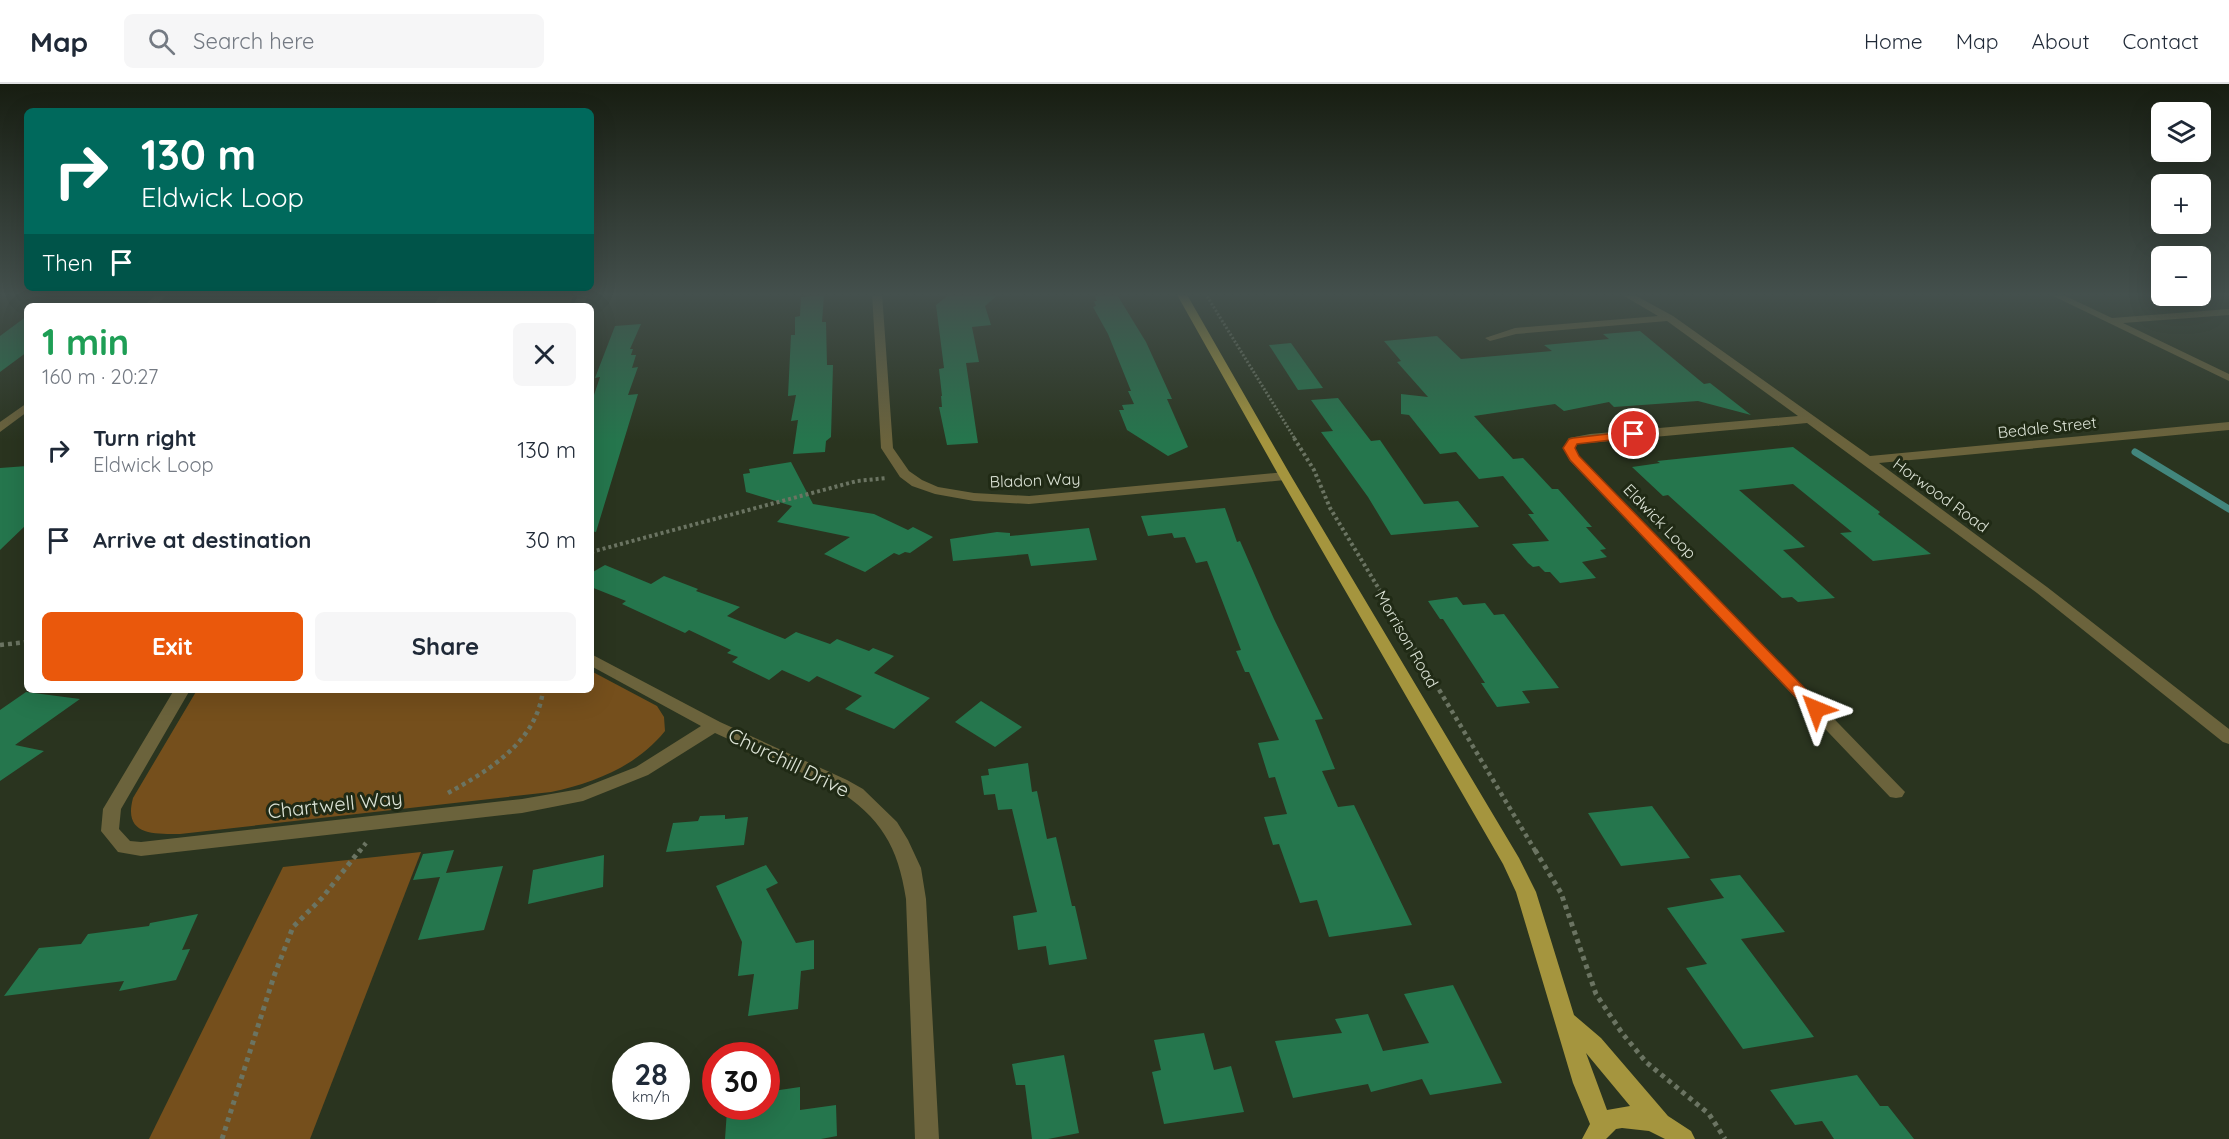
<!DOCTYPE html>
<html lang="en">
<head>
<meta charset="utf-8">
<style>
	:root { --surface:#fff; --page:#f6f6f7; --text:#1f2937; --muted:#747a83; --line:#e0e1e3; --accent:#ea580c }
	body { margin:0; font-family:Quicksand,sans-serif; background:var(--page); color:var(--text); height:100vh; display:flex; flex-direction:column; font-size:22px; white-space:nowrap }
	* { box-sizing:border-box; margin:0 }
	p { font-size:20px; color:var(--muted) }
	.icon { flex:none; width:33px; height:33px; fill:none; stroke:currentColor; stroke-width:2; stroke-linecap:round; stroke-linejoin:round }
	.map { position:relative; flex:1; overflow:hidden }
	.drawer { position:absolute; left:24px; top:219px; width:570px; height:390px; display:flex; flex-direction:column; background:var(--surface); border-radius:9px; box-shadow:0 6px 24px #0002 }
	.drawer>* { flex:none }
	.guide { position:absolute; left:24px; top:24px; width:570px; height:183px; border-radius:9px; box-shadow:0 6px 24px #0002; background:#00695c; color:#fff; overflow:hidden }
	.buttons { position:absolute; left:2151px; top:18px; display:grid; gap:12px }
	.buttons a { display:grid; place-items:center; width:60px; height:60px; border-radius:9px; background:var(--surface); box-shadow:0 6px 24px #0002; font-size:30px }
	.speed { position:absolute; left:612px; top:958px; display:flex; gap:12px; font-size:30px; font-weight:700; text-align:center }
	.speed>* { display:grid; place-content:center; width:78px; height:78px; border-radius:50%; background:var(--surface); box-shadow:0 6px 24px #0002; line-height:1 }
	.speed small { font-size:15px; font-weight:400 }
	.speed .limit { border:9px solid #d22; background:#fff; color:#111 }
	.pin { position:absolute; display:grid; place-items:center; width:51px; height:51px; color:#fff; margin:-26px; border:3px solid #fff; border-radius:50%; box-shadow:0 2px 6px #0007 }
	.me { position:absolute; width:66px; margin:-33px; rotate:316deg; stroke-linejoin:round; filter:drop-shadow(0 0 4px #0008) }
	.turn { display:flex; align-items:center; gap:21px; height:126px; padding:0 18px; font-size:27px }
	.turn .icon { width:78px; height:78px; stroke-width:2.5 }
	.turn b { display:block; font-size:42px; line-height:51px }
	.then { display:flex; align-items:center; height:57px; padding:0 18px; background:#0003; gap:12px; font-size:22px }
	.round { display:grid; place-items:center; flex:none; width:63px; height:63px; border-radius:9px; background:var(--page) }
	.head { display:flex; align-items:center; justify-content:space-between; height:102px; padding:0 18px }
	h1 { font-size:36px; font-weight:700; line-height:45px; color:#1e9e55 }
	.primary-button { display:flex; gap:12px; margin-top:auto; padding:12px 18px }
	.primary-button a { flex:1; height:69px; border-radius:9px; background:var(--accent); color:#fff; font-size:24px; font-weight:700; line-height:69px; text-align:center }
	.primary-button a+a { background:var(--page); color:var(--text) }
	ul { padding:0; list-style:none }
	li { display:flex; align-items:center; gap:18px; height:90px; padding:0 18px }
	li div { flex:1 }
	li b { display:block; font-size:22px }
	li em { font-style:normal }
	header { display:flex; align-items:center; gap:36px; box-sizing:border-box; height:84px; padding:0 30px; background:var(--surface); border-bottom:2px solid var(--line) }
	header strong { font-size:28px }
	nav { display:flex; gap:33px; margin-inline-start:auto; font-size:21px }
	.search { width:420px; height:54px; background:var(--page); display:flex; align-items:center; gap:15px; box-sizing:border-box; padding:0 21px; border-radius:9px; color:var(--muted); font-size:22px }
	.map>svg:first-child { display:block }
	.green { fill:#754f1c }
	.lines { fill:none; stroke-linecap:round; stroke-linejoin:round }
	.stream { stroke:#42867d; stroke-width:7 }
	.building { fill:#25764d }
	.path-far3 { stroke:#6b7462; stroke-width:3; stroke-dasharray:2 2; stroke-linecap:butt }
	.path-far2 { stroke:#6b7462; stroke-width:4; stroke-dasharray:3 3; stroke-linecap:butt }
	.path-far1 { stroke:#6b7462; stroke-width:4.5; stroke-dasharray:4 4; stroke-linecap:butt }
	.path { stroke:#6b7462; stroke-width:5; stroke-dasharray:4.5 4.5; stroke-linecap:butt }
	.street { fill:#6b633c; fill-rule:evenodd }
	.primary { fill:#a5953e; fill-rule:evenodd }
	.route { fill:#ea580c; stroke:#983908; stroke-width:1.5 }
	.labels { text-anchor:middle; dominant-baseline:central; stroke-width:6; stroke-linejoin:round; paint-order:stroke }
	.street-label { font-size:16px; fill:#dce3d6; stroke:#202a15 }
	.near-street-label { font-size:20px; fill:#dce3d6; stroke:#202a15 }
</style>
</head>
<body>
<header>
<strong>Map</strong>
<div class="search"><svg class="icon" aria-label="search" viewBox="0 0 24 24"><circle cx="10" cy="10" r="6"/><path d="M15 15l6 6"/></svg>Search here</div>
<nav><a>Home</a><a>Map</a><a>About</a><a>Contact</a></nav>
</header>
<div class="map">
<svg width="2229" height="1055" viewBox="0 0 2229 1055">
	<rect width="100%" height="100%" fill="#2a341f"/>
	<g class="green">
		<path d="M 446,209 L 575,209 L 569,222 L 436,222 Z"/>
		<path d="M 591,587 L 657,622 L 664,633 L 665,647 C 637,682 594,699 551,708 L 180,750 C 152,750 123,751 133,714 L 197,606 L 591,606 Z"/>
		<path d="M 421,768 L 310,1055 L 149,1055 L 283,783 Z"/>
	</g>
	<g class="lines">
		<path class="stream" d="M 2135,368 L 2229,425"/>
	</g>
	<g class="building">
		<path d="M 951,209 L 1000,209 L 985,222 L 991,241 L 972,243 L 979,278 L 966,279 L 978,359 L 947,361 L 939,323 L 942,323 L 941,312 L 942,312 L 939,285 L 944,284 L 936,221 Z"/>
		<path d="M 1093,209 L 1116,209 L 1146,258 L 1172,315 L 1167,315 L 1188,363 L 1168,372 L 1127,346 L 1119,326 L 1124,326 L 1122,321 L 1134,320 L 1128,307 L 1131,307 L 1108,250 L 1093,223 L 1096,222 L 1094,217 L 1097,217 Z"/>
		<path d="M 824,211 L 822,238 L 826,238 L 827,281 L 833,281 L 831,353 L 826,357 L 825,368 L 793,370 L 798,336 L 791,337 L 796,311 L 788,312 L 791,251 L 795,251 L 795,233 L 800,232 L 801,213 Z"/>
		<path d="M 27,232 L 27,268 L 0,288 L 0,252 Z"/>
		<path d="M 641,240 L 630,265 L 633,265 L 631,271 L 636,271 L 632,284 L 638,283 L 628,311 L 638,310 L 596,448 L 591,447 L 591,320 L 600,293 L 595,294 L 615,242 Z"/>
		<path d="M 1640,247 L 1704,300 L 1710,299 L 1751,331 L 1698,317 L 1614,323 L 1609,318 L 1564,327 L 1555,320 L 1474,332 L 1513,375 L 1523,374 L 1552,405 L 1558,405 L 1592,443 L 1586,443 L 1606,465 L 1600,466 L 1607,473 L 1582,478 L 1596,494 L 1560,499 L 1550,488 L 1545,488 L 1539,482 L 1533,483 L 1528,479 L 1512,460 L 1549,457 L 1528,430 L 1534,430 L 1503,392 L 1479,395 L 1456,368 L 1440,370 L 1409,331 L 1401,330 L 1401,310 L 1428,313 L 1397,278 L 1401,277 L 1384,257 L 1437,252 L 1461,275 L 1552,267 L 1544,261 L 1609,255 L 1603,250 Z"/>
		<path d="M 1291,259 L 1323,304 L 1298,306 L 1269,261 Z"/>
		<path d="M 1338,314 L 1371,357 L 1380,356 L 1424,420 L 1458,417 L 1479,443 L 1391,451 L 1368,413 L 1321,348 L 1333,347 L 1311,316 Z"/>
		<path d="M 1793,363 L 1880,428 L 1878,430 L 1931,470 L 1873,477 L 1840,449 L 1852,448 L 1793,400 L 1739,406 L 1805,463 L 1783,466 L 1835,514 L 1798,518 L 1792,513 L 1782,514 L 1668,411 L 1663,412 L 1632,383 L 1660,379 L 1657,377 Z"/>
		<path d="M 791,378 L 813,420 L 874,430 L 908,446 L 913,443 L 933,453 L 910,469 L 905,468 L 899,471 L 894,469 L 865,488 L 824,470 L 850,453 L 777,438 L 792,422 L 746,408 L 743,390 L 750,389 L 749,385 Z"/>
		<path d="M 27,382 L 27,440 L 0,466 L 0,384 Z"/>
		<path d="M 1225,424 L 1237,458 L 1240,457 L 1274,535 L 1323,635 L 1315,636 L 1335,685 L 1322,687 L 1338,723 L 1354,721 L 1412,841 L 1329,853 L 1317,816 L 1300,819 L 1279,760 L 1273,761 L 1264,733 L 1287,730 L 1275,693 L 1269,694 L 1258,659 L 1279,656 L 1249,588 L 1245,588 L 1236,567 L 1241,566 L 1207,477 L 1196,479 L 1185,453 L 1174,454 L 1172,449 L 1148,452 L 1141,432 Z"/>
		<path d="M 1089,444 L 1097,476 L 1031,482 L 1028,470 L 953,477 L 950,455 L 997,448 L 1010,449 L 1010,452 Z"/>
		<path d="M 605,481 L 651,500 L 664,492 L 698,505 L 696,507 L 740,523 L 727,532 L 785,555 L 796,548 L 830,560 L 837,555 L 869,567 L 873,564 L 894,572 L 874,589 L 930,614 L 894,645 L 845,625 L 862,612 L 817,592 L 809,598 L 782,586 L 769,596 L 732,578 L 738,573 L 727,569 L 731,566 L 689,546 L 685,549 L 622,520 L 626,517 L 591,503 L 591,489 Z"/>
		<path d="M 1457,513 L 1463,521 L 1485,519 L 1494,531 L 1504,530 L 1559,604 L 1522,607 L 1530,619 L 1497,623 L 1481,599 L 1485,599 L 1443,535 L 1440,535 L 1428,517 Z"/>
		<path d="M 26,608 L 80,615 L 15,661 L 44,667 L 0,697 L 0,626 Z"/>
		<path d="M 981,617 L 1022,643 L 995,663 L 955,638 Z"/>
		<path d="M 1028,679 L 1032,708 L 1037,707 L 1047,755 L 1056,753 L 1072,822 L 1075,822 L 1087,875 L 1049,881 L 1046,862 L 1018,866 L 1013,832 L 1037,828 L 1012,725 L 998,726 L 995,710 L 984,711 L 981,692 L 989,691 L 988,685 Z"/>
		<path d="M 1652,722 L 1690,774 L 1621,782 L 1588,729 Z"/>
		<path d="M 725,731 L 725,735 L 748,733 L 744,761 L 666,768 L 673,739 L 698,737 L 700,732 Z"/>
		<path d="M 454,766 L 446,789 L 503,782 L 484,846 L 418,856 L 440,793 L 413,796 L 423,770 Z"/>
		<path d="M 604,771 L 603,803 L 528,820 L 533,786 Z"/>
		<path d="M 766,781 L 778,799 L 766,805 L 796,859 L 814,856 L 814,885 L 801,887 L 798,925 L 748,932 L 754,890 L 738,892 L 742,858 L 716,802 Z"/>
		<path d="M 1740,791 L 1785,848 L 1741,855 L 1814,953 L 1743,965 L 1686,884 L 1707,880 L 1667,824 L 1724,814 L 1710,795 Z"/>
		<path d="M 198,830 L 182,866 L 190,865 L 176,896 L 119,907 L 124,897 L 4,912 L 39,864 L 81,860 L 88,850 L 149,842 L 150,839 Z"/>
		<path d="M 1453,901 L 1502,999 L 1430,1011 L 1422,995 L 1371,1008 L 1368,1000 L 1293,1014 L 1275,957 L 1342,949 L 1335,935 L 1368,930 L 1383,967 L 1429,959 L 1404,910 Z"/>
		<path d="M 1204,949 L 1214,986 L 1231,982 L 1244,1028 L 1164,1040 L 1152,988 L 1161,986 L 1154,956 Z"/>
		<path d="M 1064,971 L 1079,1049 L 1048,1055 L 1032,1055 L 1025,1001 L 1016,1001 L 1012,980 Z"/>
		<path d="M 1857,991 L 1880,1022 L 1888,1022 L 1914,1055 L 1834,1055 L 1822,1037 L 1795,1041 L 1770,1006 Z"/>
		<path d="M 800,1003 L 800,1026 L 836,1021 L 837,1052 L 821,1055 L 725,1055 L 727,1026 L 741,1023 L 766,1023 L 766,1008 Z"/>
	</g>
	<g class="lines">
		<path class="path-far3" d="M 1205,209 L 1295,355"/>
		<g class="path-far2">
			<path d="M 1294,354 L 1314,386 L 1330,424 L 1399,538"/>
			<path d="M 591,468 L 857,397 L 887,394"/>
		</g>
		<g class="path-far1">
			<path d="M 1398,537 L 1536,768"/>
			<path d="M 0,561 L 27,558"/>
			<path d="M 448,709 C 490,686 537,657 543,606"/>
			<path d="M 359,768 L 366,759"/>
		</g>
		<g class="path">
			<path d="M 1535,766 L 1561,809 L 1596,910 L 1622,949 L 1646,978 L 1709,1030 L 1725,1055"/>
			<path d="M 222,1055 L 274,892 L 293,843 L 322,814 L 360,766"/>
		</g>
		<g class="street">
			<path d="M 158,209 L 169,209 L 155,222 L 144,222 Z"/>
			<path d="M 442,209 L 452,209 L 443,222 L 433,222 Z"/>
			<path d="M 579,209 L 589,209 L 583,222 L 573,222 Z"/>
			<path d="M 872,209 L 882,209 L 893,364 L 909,387 L 922,396 L 938,403 L 974,409 L 1029,412 L 1285,388 L 1291,392 L 1285,396 L 1029,420 L 974,417 L 935,410 L 912,402 L 900,393 L 881,364 Z"/>
			<path d="M 1619,209 L 1631,209 L 1673,232 L 1870,372 L 2229,338 L 2229,346 L 1879,379 L 2047,503 L 2229,645 L 2229,660 L 2223,658 L 2037,509 L 1807,339 L 1577,360 L 1575,364 L 1579,372 L 1905,708 L 1902,713 L 1896,714 L 1890,713 L 1570,377 L 1563,364 L 1569,354 L 1590,350 L 1798,332 L 1667,237 L 1516,250 L 1490,257 L 1485,254 L 1515,244 L 1658,232 Z"/>
			<path d="M 2047,209 L 2059,209 L 2112,234 L 2229,225 L 2229,231 L 2123,239 L 2229,290 L 2229,297 Z"/>
			<path d="M 27,319 L 27,328 L 0,348 L 0,338 Z"/>
			<path d="M 591,570 L 720,638 L 847,696 L 863,705 L 897,738 L 908,756 L 921,784 L 926,815 L 939,1055 L 915,1055 L 906,815 C 898,762 881,734 835,704 L 715,649 L 648,691 L 583,717 L 522,729 L 141,772 L 118,768 L 101,747 L 103,725 L 174,606 L 190,606 L 121,725 L 119,745 L 130,757 L 141,758 L 522,715 L 580,705 L 636,683 L 701,642 L 591,582 Z"/>
		</g>
		<path class="primary" d="M 1176,209 L 1186,209 L 1291,392 L 1519,774 L 1536,808 L 1574,931 L 1601,954 L 1668,1032 L 1691,1047 L 1695,1055 L 1665,1055 L 1649,1047 L 1622,1044 L 1616,1045 L 1606,1055 L 1582,1055 L 1590,1040 L 1573,999 L 1516,808 L 1503,780 L 1279,392 ZM 1586,969 L 1630,1022 L 1607,1026 Z"/>
	</g>
	<linearGradient id="sky" x2="0" y2="1"><stop stop-color="#171d11"/><stop offset="0.59" stop-color="#44504d"/><stop offset="1" stop-color="#44504d" stop-opacity="0"/></linearGradient>
	<rect width="2229" height="357" fill="url(#sky)"/>
	<path class="route" d="M 1634,347 L 1639,350 L 1637,353 L 1577,360 L 1575,364 L 1579,372 L 1821,621 L 1823,625 L 1821,628 L 1810,628 L 1570,376 L 1563,364 L 1569,355 L 1573,354 Z"/>
	<g class="labels">
		<g class="street-label">
			<text transform="translate(2047 343) rotate(-6)">Bedale Street</text>
			<text transform="translate(1035 396) rotate(-2)">Bladon Way</text>
			<text transform="translate(1941 411) rotate(36)">Horwood Road</text>
			<text transform="translate(1660 437) rotate(46)">Eldwick Loop</text>
			<text transform="translate(1407 555) rotate(60)">Morrison Road</text>
		</g>
		<g class="near-street-label">
			<text transform="translate(789 678) rotate(26)">Churchill Drive</text>
			<text transform="translate(335 720) rotate(-6)">Chartwell Way</text>
		</g>
	</g>
</svg>
<div class="buttons">
<a><svg class="icon" aria-label="layers" viewBox="0 0 24 24"><path d="M12 4l9 5-9 5-9-5zM3 14l9 5 9-5"/></svg></a>
<a>+</a>
<a>−</a>
</div>
<div class="speed"><div>28<small>km/h</small></div><div class="limit">30</div></div>
<div class="pin" style="left:1634px;top:350px;background:#d93025"><svg class="icon" aria-label="arrive" viewBox="0 0 24 24"><path d="M6 21V4h12l-3 4 3 4H6"/></svg></div>
<svg class="me" style="left:1816px;top:625px" viewBox="-20 -20 40 40"><path d="M0-17L14 15 0 8-14 15z" fill="#ea580c" stroke="#fff" stroke-width="4"/></svg>
<div class="guide">
<div class="turn"><svg class="icon" aria-label="right" viewBox="0 0 24 24"><path d="M7 20v-9h11M14 6l5 5-5 5"/></svg><div><b>130 m</b>Eldwick Loop</div></div>
<div class="then">Then<svg class="icon" aria-label="arrive" viewBox="0 0 24 24"><path d="M6 21V4h12l-3 4 3 4H6"/></svg></div>
</div>
<section class="drawer">
<div class="head"><div><h1>1 min</h1><p>160 m · 20:27</p></div><a class="round"><svg class="icon" aria-label="close" viewBox="0 0 24 24"><path d="M6 6l12 12M18 6L6 18"/></svg></a></div>
<ul>
<li><svg class="icon" aria-label="right" viewBox="0 0 24 24"><path d="M7 20v-9h11M14 6l5 5-5 5"/></svg><div><b>Turn right</b><p>Eldwick Loop</p></div><em>130 m</em></li>
<li><svg class="icon" aria-label="arrive" viewBox="0 0 24 24"><path d="M6 21V4h12l-3 4 3 4H6"/></svg><div><b>Arrive at destination</b></div><em>30 m</em></li>
</ul>
<div class="primary-button"><a>Exit</a><a>Share</a></div>
</section>
</div>
</body>
</html>
